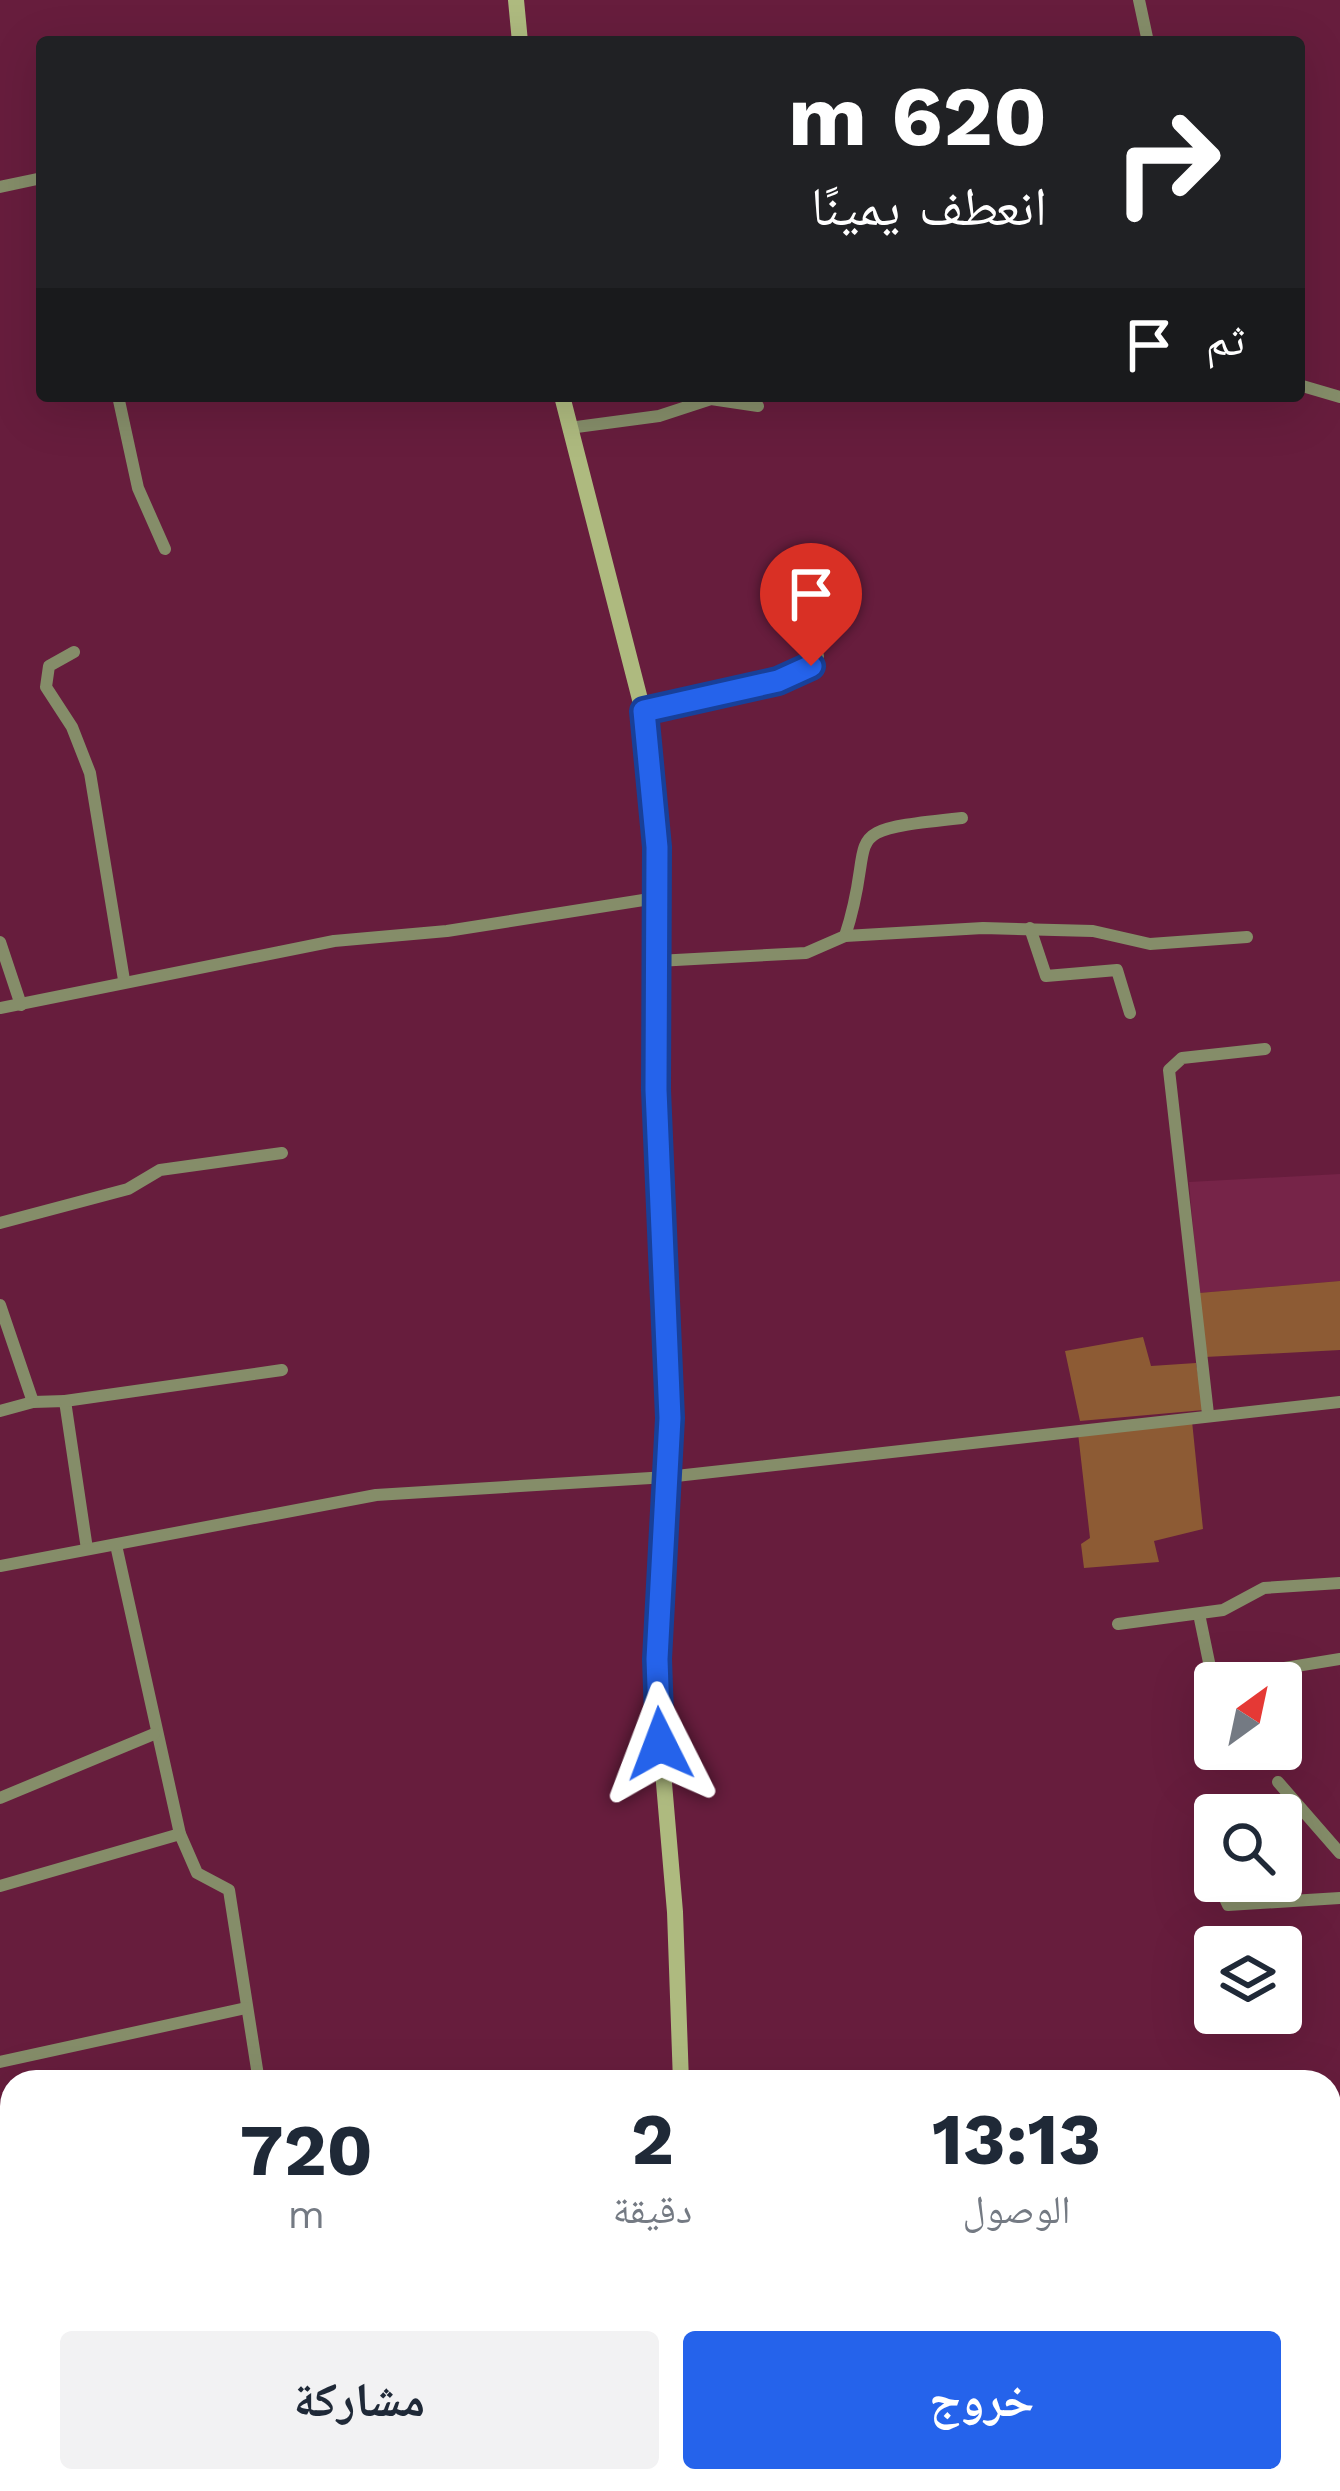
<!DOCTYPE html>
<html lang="ar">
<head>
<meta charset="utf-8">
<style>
	:root { --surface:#fff; --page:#f2f2f3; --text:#1f2937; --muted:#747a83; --accent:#2563eb }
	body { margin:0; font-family:"Work Sans","Noto Naskh Arabic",sans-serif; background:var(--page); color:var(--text); direction:rtl; height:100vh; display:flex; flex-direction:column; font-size:45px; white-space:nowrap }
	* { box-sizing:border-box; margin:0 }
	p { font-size:39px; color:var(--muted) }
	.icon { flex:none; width:66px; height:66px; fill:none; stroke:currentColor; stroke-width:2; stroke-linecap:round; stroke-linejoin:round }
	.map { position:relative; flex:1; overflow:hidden; direction:ltr }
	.sheet { position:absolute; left:0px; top:2070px; width:1341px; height:423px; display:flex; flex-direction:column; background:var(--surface); border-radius:36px 36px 0 0; box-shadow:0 12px 48px #0002; direction:rtl }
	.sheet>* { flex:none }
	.top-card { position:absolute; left:36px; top:36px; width:1269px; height:366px; border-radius:12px; box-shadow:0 12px 48px #0002; direction:rtl; background:#202124; color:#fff; overflow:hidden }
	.needle { width:78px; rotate:33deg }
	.buttons { position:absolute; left:1194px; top:1662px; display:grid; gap:24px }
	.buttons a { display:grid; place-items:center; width:108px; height:108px; border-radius:12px; background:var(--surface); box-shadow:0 12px 48px #0002; font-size:60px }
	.pin { position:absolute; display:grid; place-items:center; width:102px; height:102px; color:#fff; margin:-123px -51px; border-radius:50% 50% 50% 0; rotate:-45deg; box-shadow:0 0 12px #0007 }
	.pin .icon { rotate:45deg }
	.me { position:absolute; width:132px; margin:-66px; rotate:357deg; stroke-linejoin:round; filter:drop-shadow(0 0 9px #0008) }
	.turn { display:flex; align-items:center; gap:42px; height:252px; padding:0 60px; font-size:54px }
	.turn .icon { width:156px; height:156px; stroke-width:2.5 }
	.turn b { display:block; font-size:84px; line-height:102px }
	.then { display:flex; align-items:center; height:114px; padding:0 60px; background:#0003; gap:24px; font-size:45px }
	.eta { display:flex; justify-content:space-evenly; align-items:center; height:204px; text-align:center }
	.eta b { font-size:72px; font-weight:700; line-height:84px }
	.action { display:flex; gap:24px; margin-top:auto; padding:24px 60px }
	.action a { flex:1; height:138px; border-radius:12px; background:var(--accent); color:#fff; font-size:48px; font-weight:700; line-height:138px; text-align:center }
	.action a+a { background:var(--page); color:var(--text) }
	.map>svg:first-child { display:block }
	.built { fill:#762448 }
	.green { fill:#8d5b34 }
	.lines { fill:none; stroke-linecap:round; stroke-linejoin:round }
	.street { stroke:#858d69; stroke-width:12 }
	.secondary { stroke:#aeba7f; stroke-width:16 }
	.route-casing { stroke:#184099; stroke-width:30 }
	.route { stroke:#2563eb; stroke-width:21 }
</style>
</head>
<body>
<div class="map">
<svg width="1340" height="2491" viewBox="0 0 1340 2491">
	<rect width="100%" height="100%" fill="#671d3d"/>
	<path class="built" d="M 1340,1174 L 1340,1281 L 1199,1293 L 1189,1182 Z"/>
	<g class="green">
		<path d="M 1340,1281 L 1340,1350 L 1205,1357 L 1199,1293 Z"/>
		<path d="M 1143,1337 L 1151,1366 L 1196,1363 L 1204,1410 L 1080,1421 L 1065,1351 Z"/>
		<path d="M 1192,1421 L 1203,1529 L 1154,1541 L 1159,1562 L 1084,1568 L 1081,1544 L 1090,1538 L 1078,1433 Z"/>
	</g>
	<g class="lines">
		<g class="street">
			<path d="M 1139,0 L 1148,42"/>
			<path d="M 0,187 L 42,178"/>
			<path d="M 1299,385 L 1340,397"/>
			<path d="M 118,396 L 138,488 L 165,549"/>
			<path d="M 569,428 L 659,416 L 711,399 L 758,406"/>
			<path d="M 74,652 L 49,666 L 46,687 L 72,727 L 90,773 L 124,980"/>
			<path d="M 643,711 L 779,681 L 797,674 L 818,656"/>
			<path d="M 1030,928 L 1046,976 L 1117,970 L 1130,1013"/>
			<path d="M 845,936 C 880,831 828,832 962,818"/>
			<path d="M 0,942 L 21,1005"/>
			<path d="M 657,961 L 806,953 L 845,936 L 983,928 L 1093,931 L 1150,944 L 1247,937"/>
			<path d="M 0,1008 L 334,941 L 447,931 L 656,898"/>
			<path d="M 0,1223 L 128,1189 L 160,1170 L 282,1153"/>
			<path d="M 0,1305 L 33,1402 L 65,1401 L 87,1549"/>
			<path d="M 65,1401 L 282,1370"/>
			<path d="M 0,1411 L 33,1402"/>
			<path d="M 1208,1414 L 1169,1070 L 1182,1058 L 1265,1049"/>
			<path d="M 116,1545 L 180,1834 L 197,1873 L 229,1890 L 259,2082"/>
			<path d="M 0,1566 L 376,1495 L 667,1477 L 1340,1402"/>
			<path d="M 1199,1614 L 1211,1672 L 1217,1679 L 1340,1659"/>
			<path d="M 1118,1624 L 1223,1610 L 1264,1588 L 1340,1583"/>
			<path d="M 1278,1782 L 1340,1853"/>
			<path d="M 0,1798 L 154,1734"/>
			<path d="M 1207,1810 L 1215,1867"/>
			<path d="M 1217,1881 L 1228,1905 L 1340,1898"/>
			<path d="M 0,1886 L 180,1834"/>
			<path d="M 0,2062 L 246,2008"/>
			<path d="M 1329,2267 L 1340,2283"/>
			<path d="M 0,2278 L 12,2275"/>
			<path d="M 1329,2318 L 1340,2317"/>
			<path d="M 752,2481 L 753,2491"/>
			<path d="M 124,2491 L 162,2481"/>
			<path d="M 441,2491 L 537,2481"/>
		</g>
		<g class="secondary">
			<path d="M 516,0 L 520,42"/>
			<path d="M 562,396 L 643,711 L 653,780 L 655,1090 L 670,1419 L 658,1713 L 675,1912 L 681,2082"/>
			<path d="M 664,2491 L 665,2481"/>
		</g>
	</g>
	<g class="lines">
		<defs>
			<path id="route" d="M 660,1744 L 657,1659 L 670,1418 L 656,1090 L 657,847 L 644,711 L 778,681 L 811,666"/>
		</defs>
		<use href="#route" class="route-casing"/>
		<use href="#route" class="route"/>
	</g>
</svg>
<div class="buttons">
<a><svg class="needle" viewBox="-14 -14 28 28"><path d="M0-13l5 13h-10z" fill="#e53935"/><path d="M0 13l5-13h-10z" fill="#747a83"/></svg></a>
<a><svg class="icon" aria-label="search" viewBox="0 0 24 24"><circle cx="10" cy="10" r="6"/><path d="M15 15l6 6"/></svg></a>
<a><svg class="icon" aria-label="layers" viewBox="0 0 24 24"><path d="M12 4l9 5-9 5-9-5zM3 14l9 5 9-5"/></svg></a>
</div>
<div class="pin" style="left:811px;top:666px;background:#d93025"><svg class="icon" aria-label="arrive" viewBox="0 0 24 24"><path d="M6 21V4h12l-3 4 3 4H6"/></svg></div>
<svg class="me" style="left:660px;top:1744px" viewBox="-20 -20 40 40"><path d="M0-17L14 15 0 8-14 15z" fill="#2563eb" stroke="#fff" stroke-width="4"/></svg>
<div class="top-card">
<div class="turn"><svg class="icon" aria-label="right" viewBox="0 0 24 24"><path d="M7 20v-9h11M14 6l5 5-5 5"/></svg><div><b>620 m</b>انعطف يمينًا</div></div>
<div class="then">ثم<svg class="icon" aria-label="arrive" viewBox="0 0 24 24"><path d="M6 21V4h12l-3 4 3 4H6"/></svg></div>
</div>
<section class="sheet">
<div class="eta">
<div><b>13:13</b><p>الوصول</p></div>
<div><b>2</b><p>دقيقة</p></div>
<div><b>720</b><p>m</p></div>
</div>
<div class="action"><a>خروج</a><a>مشاركة</a></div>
</section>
</div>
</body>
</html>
